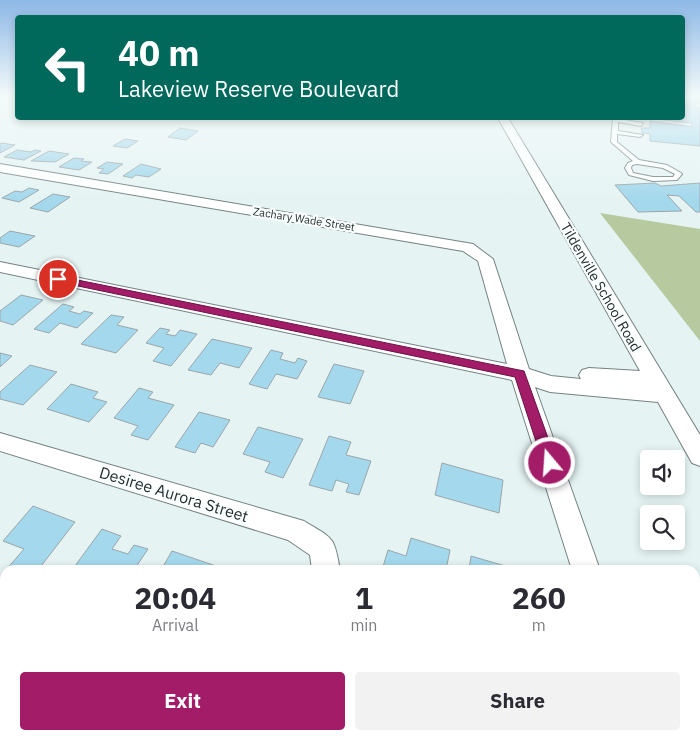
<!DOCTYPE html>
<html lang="en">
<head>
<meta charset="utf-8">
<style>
	:root { --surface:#fff; --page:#f2f2f3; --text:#2b2b33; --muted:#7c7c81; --accent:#a21c68 }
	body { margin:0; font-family:"IBM Plex Sans",sans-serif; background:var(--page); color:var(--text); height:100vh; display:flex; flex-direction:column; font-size:19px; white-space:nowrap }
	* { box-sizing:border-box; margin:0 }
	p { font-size:16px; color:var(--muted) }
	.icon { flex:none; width:28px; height:28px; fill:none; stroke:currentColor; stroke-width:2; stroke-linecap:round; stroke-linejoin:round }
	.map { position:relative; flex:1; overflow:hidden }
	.side { position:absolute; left:0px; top:565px; width:700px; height:175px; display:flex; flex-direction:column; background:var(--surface); border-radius:15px 15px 0 0; box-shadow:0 2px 8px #0003 }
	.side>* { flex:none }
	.hud { position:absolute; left:15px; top:15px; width:670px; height:105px; border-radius:5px; box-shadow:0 2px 8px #0003; background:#00695c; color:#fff; overflow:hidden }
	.tools { position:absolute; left:640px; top:450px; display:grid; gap:10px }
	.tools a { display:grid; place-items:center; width:45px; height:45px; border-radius:5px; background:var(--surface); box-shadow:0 2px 8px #0003; font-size:25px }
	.pin { position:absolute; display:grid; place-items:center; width:42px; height:42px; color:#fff; margin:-21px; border:2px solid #fff; border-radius:50%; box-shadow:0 1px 5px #0007 }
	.me { position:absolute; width:55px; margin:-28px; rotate:342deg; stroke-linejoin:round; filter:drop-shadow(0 0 4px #0008) }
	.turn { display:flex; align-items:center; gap:18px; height:105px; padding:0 20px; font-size:22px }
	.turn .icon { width:65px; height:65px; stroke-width:2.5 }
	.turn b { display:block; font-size:35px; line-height:42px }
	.eta { display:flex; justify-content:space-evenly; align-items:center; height:85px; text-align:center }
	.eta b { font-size:30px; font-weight:700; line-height:35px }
	.button { display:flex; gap:10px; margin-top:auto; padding:10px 20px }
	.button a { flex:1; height:58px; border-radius:5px; background:var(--accent); color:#fff; font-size:20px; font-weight:700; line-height:58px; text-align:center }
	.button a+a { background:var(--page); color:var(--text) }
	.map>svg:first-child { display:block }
	.forest { fill:#b7c99f }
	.building { fill:#a4d8ec; stroke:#9aa6ab }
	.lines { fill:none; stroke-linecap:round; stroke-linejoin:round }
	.service-casing { stroke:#758282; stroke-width:2 }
	.minor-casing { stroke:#758282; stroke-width:2 }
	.service { fill:#fff; fill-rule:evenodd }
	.minor { fill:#fff; fill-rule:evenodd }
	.route { fill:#a21c68; stroke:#691244 }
	.labels { text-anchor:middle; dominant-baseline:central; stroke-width:4.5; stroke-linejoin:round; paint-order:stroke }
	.far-street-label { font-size:11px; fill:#272d2c; stroke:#f9fffe }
	.street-label { font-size:14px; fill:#272d2c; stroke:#f9fffe }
	.near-street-label { font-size:16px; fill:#272d2c; stroke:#f9fffe }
</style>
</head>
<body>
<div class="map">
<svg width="700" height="740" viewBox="0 0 700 740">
	<rect width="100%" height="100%" fill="#e5f4f3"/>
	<path class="forest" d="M 600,213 L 700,229 L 700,341 Z"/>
	<g class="building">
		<path d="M 682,96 L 700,96 L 700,104 L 695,103 L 695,107 L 700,108 L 700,146 L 650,141 L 650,134 L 642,133 L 641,128 L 650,128 L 650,121 L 693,127 L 691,123 L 648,118 L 682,118 L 682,105 L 688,106 L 687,102 L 682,102 Z"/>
		<path d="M 180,128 L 198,131 L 186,140 L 168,137 Z"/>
		<path d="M 125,139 L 138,141 L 127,148 L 113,146 Z"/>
		<path d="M 0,144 L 1,143 L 15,145 L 0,153 Z"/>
		<path d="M 17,150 L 31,152 L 35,150 L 41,151 L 24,160 L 4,157 Z"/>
		<path d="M 49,151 L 69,154 L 55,162 L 31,161 Z"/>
		<path d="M 74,158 L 84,159 L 81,161 L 92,162 L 79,170 L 59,167 Z"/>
		<path d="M 107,162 L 123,164 L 108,174 L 99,173 L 104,169 L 97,168 Z"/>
		<path d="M 141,164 L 161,169 L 149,177 L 136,175 L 132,178 L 123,176 Z"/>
		<path d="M 655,183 L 661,186 L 700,183 L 700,212 L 696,212 L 679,196 L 667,195 L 682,211 L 638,212 L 615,185 Z"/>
		<path d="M 29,188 L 39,190 L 19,202 L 2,198 L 15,191 L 22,192 Z"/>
		<path d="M 53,194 L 70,197 L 48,212 L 30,208 Z"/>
		<path d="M 10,231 L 35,236 L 19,247 L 0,243 L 0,238 Z"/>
		<path d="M 21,295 L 43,300 L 13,325 L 0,321 L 0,311 Z"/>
		<path d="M 63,304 L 74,307 L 69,311 L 80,314 L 84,311 L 93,313 L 77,328 L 60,323 L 49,333 L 34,329 Z"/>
		<path d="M 111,315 L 124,317 L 117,325 L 138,330 L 116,353 L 81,344 Z"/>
		<path d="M 160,328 L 170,330 L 166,334 L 175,336 L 180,330 L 197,334 L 171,366 L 153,361 L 164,348 L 146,343 Z"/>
		<path d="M 212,339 L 252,348 L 239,368 L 220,363 L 211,375 L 188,370 Z"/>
		<path d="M 271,350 L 283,353 L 280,359 L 295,363 L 298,358 L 307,361 L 297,379 L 276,374 L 267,389 L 249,384 Z"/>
		<path d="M 0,353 L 12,356 L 0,367 Z"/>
		<path d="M 334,364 L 364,371 L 350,404 L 318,397 Z"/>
		<path d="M 30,365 L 57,372 L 23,405 L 0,399 L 0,392 Z"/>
		<path d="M 71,384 L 98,392 L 93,398 L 107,402 L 89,422 L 47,409 Z"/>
		<path d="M 139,388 L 153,392 L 148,398 L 174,405 L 148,440 L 131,435 L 138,426 L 114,418 Z"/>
		<path d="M 199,412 L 230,420 L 213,447 L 201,443 L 195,453 L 175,447 Z"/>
		<path d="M 258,427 L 303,439 L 283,478 L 265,472 L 270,462 L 243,454 Z"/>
		<path d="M 329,436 L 351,442 L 346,455 L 371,461 L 359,495 L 346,492 L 349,484 L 336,480 L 332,491 L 309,485 Z"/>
		<path d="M 442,463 L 503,480 L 499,513 L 435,495 Z"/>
		<path d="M 33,506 L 75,522 L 38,570 L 6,570 L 24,549 L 3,541 Z"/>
		<path d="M 102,529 L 121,536 L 112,549 L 128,554 L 134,545 L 148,549 L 134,570 L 72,570 Z"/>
		<path d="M 411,538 L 450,550 L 446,570 L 382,570 L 388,550 L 406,556 Z"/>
		<path d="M 172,551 L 219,567 L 218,570 L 161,570 Z"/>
		<path d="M 471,556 L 519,570 L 469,570 Z"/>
		<path d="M 206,735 L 282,735 L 280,740 L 203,740 Z"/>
	</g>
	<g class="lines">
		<defs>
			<path id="service" d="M 613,118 L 618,118 L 618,119 L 643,123 L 641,126 L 618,122 L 618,131 L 643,135 L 640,137 L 617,134 L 617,142 L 639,160 L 667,165 L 681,173 L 682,174 L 677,180 L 653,181 L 629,175 L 625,168 L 628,163 L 633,161 L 611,142 ZM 637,164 L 663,168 L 675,174 L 673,177 L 653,177 L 633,173 L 631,168 L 632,165 Z"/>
			<g id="minor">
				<path d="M 498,118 L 508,118 L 700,435 L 700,466 L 692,463 L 658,402 L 550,392 L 535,387 L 600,570 L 572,570 L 512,380 L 0,272 L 0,262 L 507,364 L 478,261 L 463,251 L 0,172 L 0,164 L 473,244 L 493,259 L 529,369 L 551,376 L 581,379 L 579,375 L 582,370 L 589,368 L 640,371 Z"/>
				<path d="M 0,433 L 304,521 C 333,539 334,535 340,570 L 312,570 L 310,555 L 288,540 L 0,451 Z"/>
				<path d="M 539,735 L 585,735 L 587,740 L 541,740 Z"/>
				<path d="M 605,735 L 641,735 L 639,740 L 603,740 Z"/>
			</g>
		</defs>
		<use href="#service" class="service-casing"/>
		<use href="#minor" class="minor-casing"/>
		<use href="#service" class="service"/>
		<use href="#minor" class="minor"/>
	</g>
	<linearGradient id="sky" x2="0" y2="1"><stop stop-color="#8db8e6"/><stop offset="0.48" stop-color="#f3fafa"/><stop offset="1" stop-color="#f3fafa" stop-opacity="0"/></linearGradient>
	<rect width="700" height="200" fill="url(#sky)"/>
	<path class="route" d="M 58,276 L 524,371 L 557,463 L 555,467 L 550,469 L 545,467 L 543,463 L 515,377 L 54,281 L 54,277 Z"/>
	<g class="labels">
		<g class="far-street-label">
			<text transform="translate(304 219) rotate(9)">Zachary Wade Street</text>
		</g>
		<g class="street-label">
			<text transform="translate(601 287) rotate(60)">Tildenville School Road</text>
		</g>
		<g class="near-street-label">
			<text transform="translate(174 494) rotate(17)">Desiree Aurora Street</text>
		</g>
	</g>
</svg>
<div class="tools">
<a><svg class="icon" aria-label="sound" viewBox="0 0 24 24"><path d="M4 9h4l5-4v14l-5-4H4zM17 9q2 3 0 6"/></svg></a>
<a><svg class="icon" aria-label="search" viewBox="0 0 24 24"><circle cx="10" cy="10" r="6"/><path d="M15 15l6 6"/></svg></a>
</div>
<div class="pin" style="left:58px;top:279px;background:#d93025"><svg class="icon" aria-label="arrive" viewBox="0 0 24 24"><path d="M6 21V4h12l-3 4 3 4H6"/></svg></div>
<svg class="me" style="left:550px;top:463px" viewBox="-20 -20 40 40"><circle r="17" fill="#a21c68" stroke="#fff" stroke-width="3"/><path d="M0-11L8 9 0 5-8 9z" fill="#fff"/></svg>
<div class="hud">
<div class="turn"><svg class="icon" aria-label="left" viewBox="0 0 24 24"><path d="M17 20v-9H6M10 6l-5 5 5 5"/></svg><div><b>40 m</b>Lakeview Reserve Boulevard</div></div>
</div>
<section class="side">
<div class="eta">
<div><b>20:04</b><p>Arrival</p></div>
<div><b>1</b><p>min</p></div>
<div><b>260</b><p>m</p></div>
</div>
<div class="button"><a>Exit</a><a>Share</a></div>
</section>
</div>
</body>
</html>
